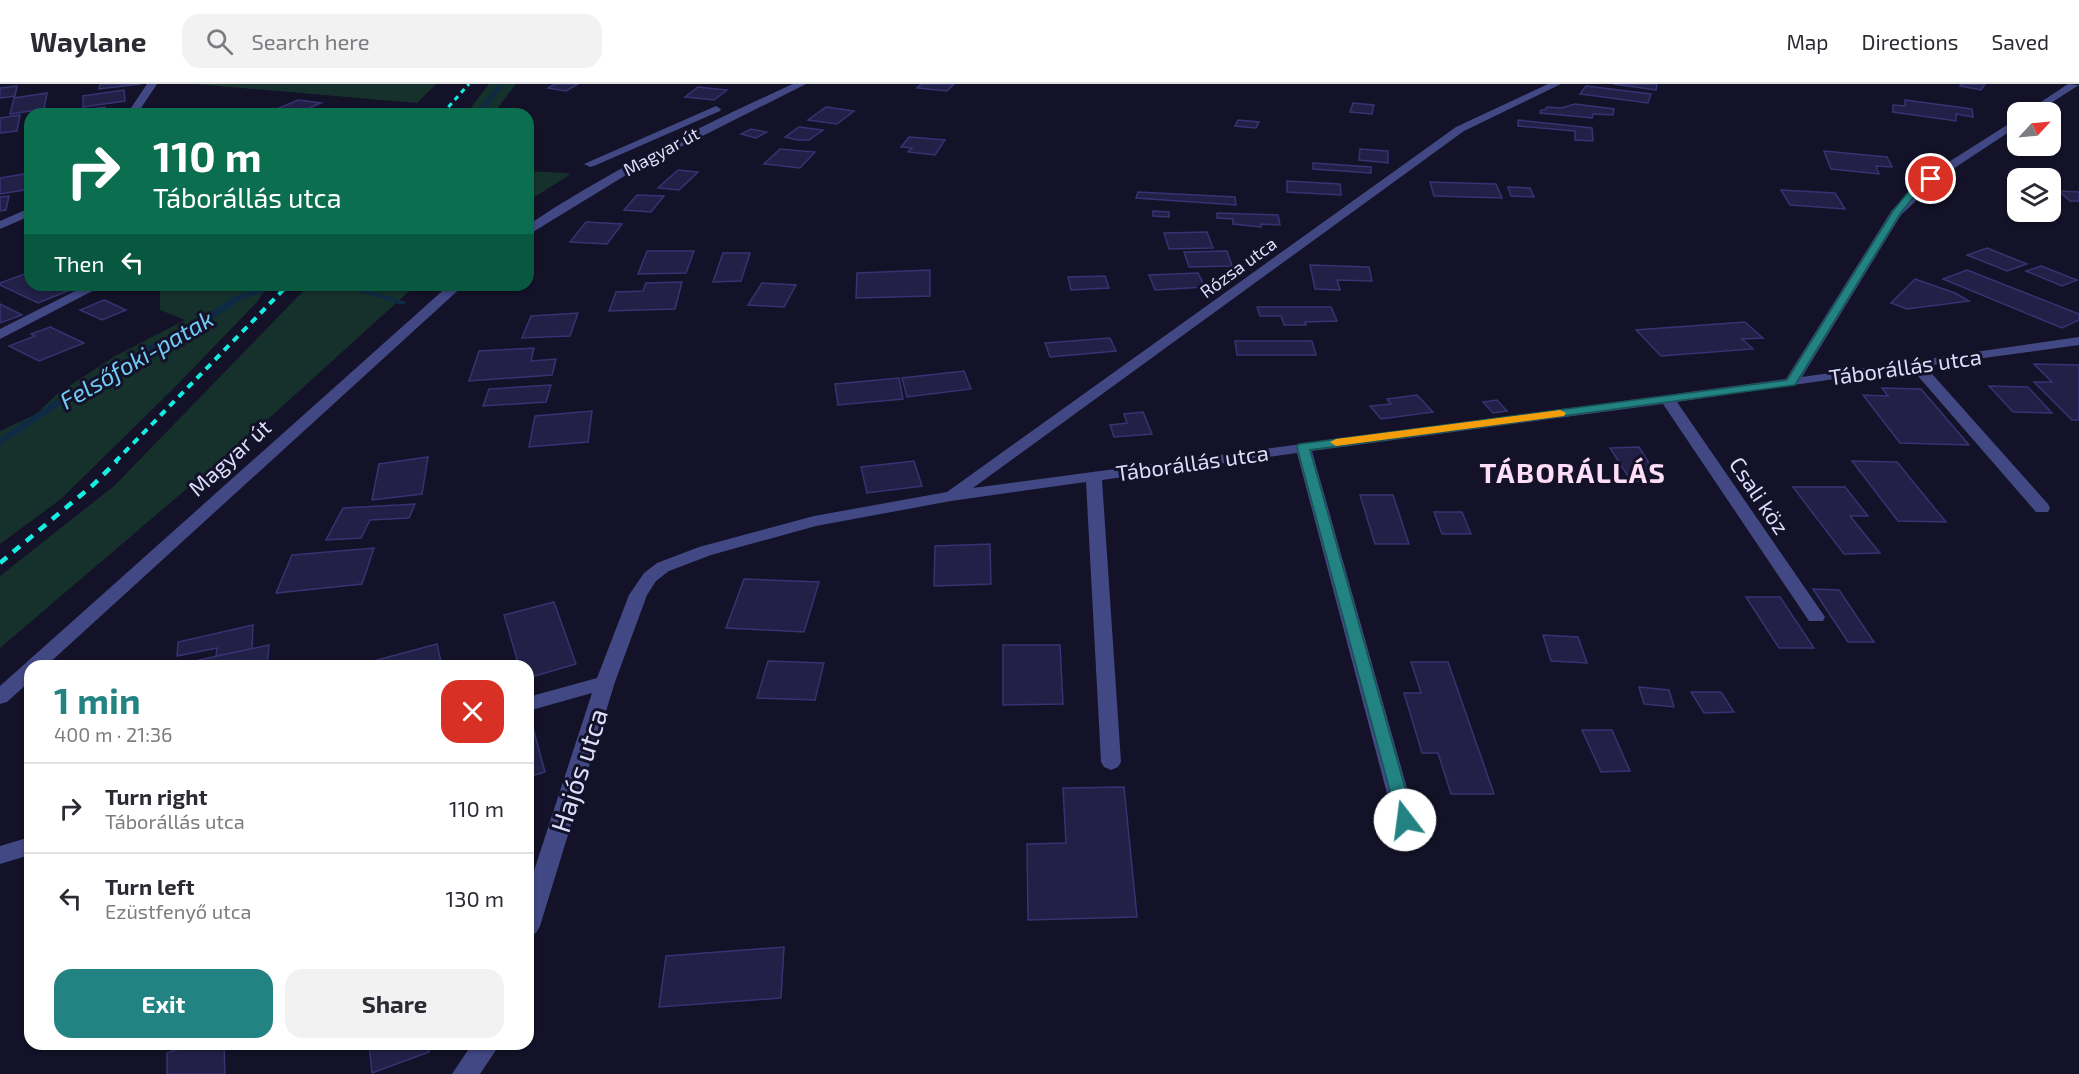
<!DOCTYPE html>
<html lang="en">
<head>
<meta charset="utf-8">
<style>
	:root { --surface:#fff; --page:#f2f2f3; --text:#2b2b33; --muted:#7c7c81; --line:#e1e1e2; --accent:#228382 }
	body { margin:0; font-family:"Exo 2",sans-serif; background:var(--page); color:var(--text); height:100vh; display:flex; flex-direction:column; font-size:22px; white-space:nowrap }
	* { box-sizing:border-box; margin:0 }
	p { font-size:20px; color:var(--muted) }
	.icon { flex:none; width:33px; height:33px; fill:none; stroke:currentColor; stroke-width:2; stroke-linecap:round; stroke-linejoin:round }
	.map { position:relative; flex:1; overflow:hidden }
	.sheet { position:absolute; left:24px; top:576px; width:510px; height:390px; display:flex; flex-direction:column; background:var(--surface); border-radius:18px; box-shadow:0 2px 4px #0004 }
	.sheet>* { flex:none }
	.hud { position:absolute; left:24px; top:24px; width:510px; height:183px; border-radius:18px; box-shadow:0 2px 4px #0004; background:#0b6e4f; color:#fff; overflow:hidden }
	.needle { width:39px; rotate:64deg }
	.tools { position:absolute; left:2007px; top:18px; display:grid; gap:12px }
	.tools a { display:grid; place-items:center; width:54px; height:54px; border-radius:12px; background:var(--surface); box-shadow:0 2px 4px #0004; font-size:30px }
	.pin { position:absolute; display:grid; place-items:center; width:51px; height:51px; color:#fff; margin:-26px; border:3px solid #fff; border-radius:50%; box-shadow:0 2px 6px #0007 }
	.me { position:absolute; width:66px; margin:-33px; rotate:345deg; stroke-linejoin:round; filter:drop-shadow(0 0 4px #0008) }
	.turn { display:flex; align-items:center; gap:21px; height:126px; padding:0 30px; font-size:27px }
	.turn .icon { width:78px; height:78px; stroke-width:2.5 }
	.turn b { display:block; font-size:42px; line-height:51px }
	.then { display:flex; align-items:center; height:57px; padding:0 30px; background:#0003; gap:12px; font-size:22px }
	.round { display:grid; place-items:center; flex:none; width:63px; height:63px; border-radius:18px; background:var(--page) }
	.headline { display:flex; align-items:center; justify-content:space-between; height:102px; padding:0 30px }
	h1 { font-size:36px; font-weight:700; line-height:45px; color:var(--accent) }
	.button { display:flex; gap:12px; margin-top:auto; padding:12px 30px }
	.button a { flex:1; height:69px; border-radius:18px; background:var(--accent); color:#fff; font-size:24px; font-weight:700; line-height:69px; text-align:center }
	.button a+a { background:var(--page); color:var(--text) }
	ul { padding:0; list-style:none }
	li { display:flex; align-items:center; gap:18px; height:90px; padding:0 30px; border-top:2px solid var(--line) }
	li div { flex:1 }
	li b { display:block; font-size:22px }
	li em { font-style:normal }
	header { display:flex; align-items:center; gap:36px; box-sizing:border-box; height:84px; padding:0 30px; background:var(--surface); border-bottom:2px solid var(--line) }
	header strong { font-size:28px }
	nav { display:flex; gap:33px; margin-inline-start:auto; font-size:21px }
	.search { width:420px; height:54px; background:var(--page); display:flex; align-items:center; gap:15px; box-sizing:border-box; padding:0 21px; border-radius:18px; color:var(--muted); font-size:22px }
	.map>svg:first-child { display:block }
	.green { fill:#16312c }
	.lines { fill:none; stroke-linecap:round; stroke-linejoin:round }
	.stream { fill:#0f2a44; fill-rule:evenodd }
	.building { fill:#222047; stroke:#363372; stroke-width:1.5 }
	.minor { fill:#414883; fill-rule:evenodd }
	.rail-far2 { stroke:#16eee3; stroke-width:3; stroke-dasharray:5 4.5; stroke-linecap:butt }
	.rail-far1 { stroke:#16eee3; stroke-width:4; stroke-dasharray:7 6; stroke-linecap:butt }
	.rail { stroke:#16eee3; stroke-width:4.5; stroke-dasharray:9 8; stroke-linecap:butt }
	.route { fill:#228382; stroke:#165554; stroke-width:1.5 }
	.slow { fill:#f59e0b }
	.labels { text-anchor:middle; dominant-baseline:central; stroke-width:6; stroke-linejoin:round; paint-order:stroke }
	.far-street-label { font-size:18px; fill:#dcddfc; stroke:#131228 }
	.street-label { font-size:22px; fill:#dcddfc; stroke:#131228 }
	.water-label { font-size:24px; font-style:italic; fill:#71cbf5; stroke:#131228 }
	.near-street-label { font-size:27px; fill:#dcddfc; stroke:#131228 }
	.district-label { font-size:28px; font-weight:bold; letter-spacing:1.5px; fill:#fddef6; stroke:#131228 }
</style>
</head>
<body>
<header>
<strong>Waylane</strong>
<div class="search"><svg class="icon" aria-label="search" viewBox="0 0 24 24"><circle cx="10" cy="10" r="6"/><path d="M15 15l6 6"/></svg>Search here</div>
<nav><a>Map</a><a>Directions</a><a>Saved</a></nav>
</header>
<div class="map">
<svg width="2079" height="990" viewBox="0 0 2079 990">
	<rect width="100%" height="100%" fill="#131228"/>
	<g class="green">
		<path d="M 194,0 L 436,0 L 417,19 Z"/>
		<path d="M 489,0 L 516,0 L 493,30 L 466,30 Z"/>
		<path d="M 528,87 L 565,89 L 571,90 L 528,117 Z"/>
		<path d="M 167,201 L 269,201 L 257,218 L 176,302 L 61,415 L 0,460 L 0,347 L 36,330 L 57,310 L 115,272 L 185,236 L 160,226 L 160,207 Z"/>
		<path d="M 309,201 L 416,201 L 265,338 L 0,564 L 0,492 L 114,402 Z"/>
	</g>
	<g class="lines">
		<g class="stream">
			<path d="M 499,0 L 505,0 L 481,30 L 475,30 Z"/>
			<path d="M 269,201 L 281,201 L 241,216 L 188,251 L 155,266 L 85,305 L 0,361 L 0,354 L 79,301 L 149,262 L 182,247 L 235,212 Z"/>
			<path d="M 338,201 L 351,201 L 406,218 L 405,220 L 399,220 Z"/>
		</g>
	</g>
	<g class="building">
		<path d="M 100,0 L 141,0 L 99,5 Z"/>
		<path d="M 555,0 L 578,0 L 566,7 L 548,4 Z"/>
		<path d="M 921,0 L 954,0 L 947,7 L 917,4 Z"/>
		<path d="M 1613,0 L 1657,0 L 1656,6 Z"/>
		<path d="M 1961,0 L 1985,0 L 1981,6 L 1960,2 Z"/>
		<path d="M 17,2 L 15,12 L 0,14 L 0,4 Z"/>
		<path d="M 1586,2 L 1651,10 L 1648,19 L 1580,10 Z"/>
		<path d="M 698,3 L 727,6 L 714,16 L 685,13 Z"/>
		<path d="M 124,6 L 125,17 L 83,23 L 83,12 Z"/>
		<path d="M 47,9 L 44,25 L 10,30 L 14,14 Z"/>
		<path d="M 298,16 L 321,19 L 296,30 L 272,27 Z"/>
		<path d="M 1905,16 L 1972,25 L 1973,33 L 1956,30 L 1956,37 L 1893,28 L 1893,21 L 1905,22 Z"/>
		<path d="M 1353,19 L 1374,21 L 1372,30 L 1350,28 Z"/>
		<path d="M 1575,20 L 1614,25 L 1613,31 L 1593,30 L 1592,34 L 1540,29 L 1541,26 L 1545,26 L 1547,23 L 1561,24 Z"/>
		<path d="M 105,23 L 104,30 L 59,30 L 59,29 Z"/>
		<path d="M 826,23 L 854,27 L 837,40 L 808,36 Z"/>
		<path d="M 20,31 L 17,47 L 0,49 L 0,34 Z"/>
		<path d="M 1238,36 L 1259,38 L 1256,44 L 1235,42 Z"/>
		<path d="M 1518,36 L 1592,44 L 1593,57 L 1575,56 L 1575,47 L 1518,42 Z"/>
		<path d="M 799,43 L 823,46 L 809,56 L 797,56 L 785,53 Z"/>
		<path d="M 751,45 L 767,48 L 756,54 L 741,50 Z"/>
		<path d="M 909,53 L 945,56 L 935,71 L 908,68 L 912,64 L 901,63 Z"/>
		<path d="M 780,65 L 815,68 L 800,84 L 764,80 Z"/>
		<path d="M 1360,65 L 1388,67 L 1388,79 L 1359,76 Z"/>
		<path d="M 1824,67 L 1887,73 L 1892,83 L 1876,82 L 1879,90 L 1831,85 Z"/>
		<path d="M 1313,79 L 1371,83 L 1371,89 L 1313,85 Z"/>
		<path d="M 678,86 L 698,88 L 679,106 L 658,104 Z"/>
		<path d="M 30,89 L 30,105 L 0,110 L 0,94 Z"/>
		<path d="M 1287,97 L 1340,100 L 1341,111 L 1287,108 Z"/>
		<path d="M 1430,98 L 1496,100 L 1502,114 L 1434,112 Z"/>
		<path d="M 1508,103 L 1530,104 L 1534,113 L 1511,112 Z"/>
		<path d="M 1781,106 L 1835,109 L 1845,125 L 1790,121 Z"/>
		<path d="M 2059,107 L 2079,108 L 2079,117 L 2070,117 Z"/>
		<path d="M 1138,108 L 1235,113 L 1236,121 L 1136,114 Z"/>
		<path d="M 637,111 L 664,112 L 651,128 L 624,126 Z"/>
		<path d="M 9,112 L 6,126 L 0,127 L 0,113 Z"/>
		<path d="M 1153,127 L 1169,128 L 1169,133 L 1153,132 Z"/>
		<path d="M 1217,129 L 1278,131 L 1280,141 L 1261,140 L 1261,143 L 1233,140 L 1233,135 L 1217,134 Z"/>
		<path d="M 586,138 L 622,140 L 607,160 L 570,158 Z"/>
		<path d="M 1207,148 L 1213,164 L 1169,165 L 1164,149 Z"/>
		<path d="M 1987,164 L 2027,180 L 2007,187 L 1967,171 Z"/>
		<path d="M 647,167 L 694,167 L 686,189 L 638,190 Z"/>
		<path d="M 1227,167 L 1232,182 L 1189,183 L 1184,168 Z"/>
		<path d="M 723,169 L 750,169 L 741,197 L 713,198 Z"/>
		<path d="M 1310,181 L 1369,183 L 1372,197 L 1337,196 L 1340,206 L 1315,205 Z"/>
		<path d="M 2041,182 L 2077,196 L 2062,202 L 2026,187 Z"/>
		<path d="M 930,186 L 930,212 L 856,214 L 857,189 Z"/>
		<path d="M 1967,186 L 2079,230 L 2079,236 L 2062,244 L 1943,195 Z"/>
		<path d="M 30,188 L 30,201 L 64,201 L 73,205 L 38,219 L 0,201 L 0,199 Z"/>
		<path d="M 1198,189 L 1205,203 L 1155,206 L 1149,191 Z"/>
		<path d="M 1105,192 L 1109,204 L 1071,206 L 1068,193 Z"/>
		<path d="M 1915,195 L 1955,209 L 1969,217 L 1907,225 L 1891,219 Z"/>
		<path d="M 682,198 L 675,225 L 609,227 L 616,208 L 643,207 L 646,199 Z"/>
		<path d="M 762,199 L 796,201 L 784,223 L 748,221 Z"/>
		<path d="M 104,216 L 126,226 L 102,236 L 80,226 Z"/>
		<path d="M 0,220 L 22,231 L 0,239 Z"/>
		<path d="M 1257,223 L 1331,223 L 1337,237 L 1305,238 L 1306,241 L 1284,241 L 1281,232 L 1260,232 Z"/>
		<path d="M 578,229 L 570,252 L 522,254 L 531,232 Z"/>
		<path d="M 1745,238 L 1763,254 L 1742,255 L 1753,265 L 1661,272 L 1636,246 Z"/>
		<path d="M 50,243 L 84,259 L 39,277 L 9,262 L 35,252 L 31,250 Z"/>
		<path d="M 1110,254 L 1116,267 L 1050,273 L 1045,259 Z"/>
		<path d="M 1235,257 L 1312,257 L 1316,271 L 1237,271 Z"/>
		<path d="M 534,264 L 531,277 L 556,275 L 552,291 L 469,297 L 479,267 Z"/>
		<path d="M 2034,280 L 2079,281 L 2079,336 L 2072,336 L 2034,298 L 2052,298 Z"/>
		<path d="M 964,287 L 971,305 L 907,313 L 902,294 Z"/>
		<path d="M 899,294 L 903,315 L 838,321 L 835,300 Z"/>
		<path d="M 551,301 L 546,318 L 483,322 L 489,305 Z"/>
		<path d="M 1989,302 L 2028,303 L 2052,329 L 2013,328 Z"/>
		<path d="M 1882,304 L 1921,305 L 1969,361 L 1900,359 L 1863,311 L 1888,312 Z"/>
		<path d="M 1417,311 L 1433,328 L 1381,335 L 1370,322 L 1391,320 L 1387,315 Z"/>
		<path d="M 1497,316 L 1507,327 L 1493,329 L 1483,318 Z"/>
		<path d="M 592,327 L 588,358 L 529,363 L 535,332 Z"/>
		<path d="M 1143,328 L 1152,350 L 1114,353 L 1110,341 L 1127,339 L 1124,330 Z"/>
		<path d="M 1639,363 L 1660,397 L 1631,397 L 1610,364 Z"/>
		<path d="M 428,373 L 422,410 L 372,416 L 379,380 Z"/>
		<path d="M 914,377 L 922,402 L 867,409 L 861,383 Z"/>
		<path d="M 1852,377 L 1897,378 L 1946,438 L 1898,437 Z"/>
		<path d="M 1793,403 L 1845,403 L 1868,432 L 1850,432 L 1880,469 L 1844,470 Z"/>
		<path d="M 1360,411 L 1393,411 L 1409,460 L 1375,460 Z"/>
		<path d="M 415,420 L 409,434 L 370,436 L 361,454 L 326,456 L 343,424 Z"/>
		<path d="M 1434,428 L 1462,428 L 1471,450 L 1442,450 Z"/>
		<path d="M 990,460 L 991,500 L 934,502 L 935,462 Z"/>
		<path d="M 374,464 L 362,500 L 276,509 L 292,471 Z"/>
		<path d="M 744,495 L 819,498 L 804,548 L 726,544 Z"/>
		<path d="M 1813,505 L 1839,506 L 1874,558 L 1848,558 Z"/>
		<path d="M 1746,513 L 1780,513 L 1814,564 L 1779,564 Z"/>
		<path d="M 554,518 L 576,580 L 528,594 L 528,582 L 519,582 L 504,531 Z"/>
		<path d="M 253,541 L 252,565 L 216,572 L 217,564 L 177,572 L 178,558 Z"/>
		<path d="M 1543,551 L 1578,553 L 1587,579 L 1551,577 Z"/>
		<path d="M 437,560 L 442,582 L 378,582 L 377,576 Z"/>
		<path d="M 269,561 L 267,582 L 194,582 L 194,577 Z"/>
		<path d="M 1003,561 L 1060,561 L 1063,620 L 1003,621 Z"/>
		<path d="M 768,577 L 824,579 L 815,616 L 757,614 Z"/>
		<path d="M 1411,578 L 1448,578 L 1494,710 L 1451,710 L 1438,669 L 1422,669 L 1404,609 L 1421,609 Z"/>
		<path d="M 1639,603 L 1669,606 L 1674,623 L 1644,620 Z"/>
		<path d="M 1691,608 L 1721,608 L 1734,628 L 1704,629 Z"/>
		<path d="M 533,644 L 545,688 L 528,693 L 528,646 Z"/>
		<path d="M 1582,646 L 1612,646 L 1630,687 L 1601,688 Z"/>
		<path d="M 1124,703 L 1137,833 L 1028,836 L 1027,760 L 1066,759 L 1063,704 Z"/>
		<path d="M 784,863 L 781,914 L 659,923 L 666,872 Z"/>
		<path d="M 193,960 L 224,960 L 225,990 L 167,990 L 167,969 Z"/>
		<path d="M 369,960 L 428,960 L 429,968 L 372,989 Z"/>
	</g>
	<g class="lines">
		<g class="minor">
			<path d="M 147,0 L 157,0 L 137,30 L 127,30 Z"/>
			<path d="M 793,0 L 806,0 L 631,88 L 528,151 L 528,141 C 612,85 701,42 793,0 Z"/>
			<path d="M 1548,0 L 1561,0 L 1464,47 L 973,404 L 1786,295 L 1892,126 L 1933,88 L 2018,34 L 2018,42 L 1941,93 L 1901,131 L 1802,293 L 2079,253 L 2079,261 L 1925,282 L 2048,420 L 2050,424 L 2048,428 L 2036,428 L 1911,284 L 1677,318 L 1825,533 L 1823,537 L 1809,537 L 1663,320 L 1312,367 L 1416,736 L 1413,742 L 1405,744 L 1397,742 L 1394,736 L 1297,369 L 1102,396 L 1121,678 L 1118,683 L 1111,686 L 1104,683 L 1101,678 L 1086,398 L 951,417 L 816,442 L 711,471 L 669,487 L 656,497 L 647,511 L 615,598 L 540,842 L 536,849 L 528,852 L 528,805 L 592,609 L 528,627 L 528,613 L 597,594 L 629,511 L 644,489 L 657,479 L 699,463 L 814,432 L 947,408 L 1456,43 Z"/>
			<path d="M 2068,0 L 2079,1 L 2037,28 L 2026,28 Z"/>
			<path d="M 716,22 L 721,25 L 720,27 L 594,82 L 590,83 L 584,80 Z"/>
			<path d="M 30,124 L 30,132 L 0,145 L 0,137 Z"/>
			<path d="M 87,201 L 104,201 L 0,255 L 0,245 Z"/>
			<path d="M 449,201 L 464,201 L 46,582 L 30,582 L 30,597 L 7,618 L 0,620 L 0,602 Z"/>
			<path d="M 30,753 L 30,771 L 0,780 L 0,762 Z"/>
			<path d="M 472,960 L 500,960 L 480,990 L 452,990 Z"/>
		</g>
		<path class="rail-far2" d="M 442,30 L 469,0"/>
		<path class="rail-far1" d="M 115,378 L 288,201"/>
		<path class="rail" d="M 0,479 L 93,401 L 117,377"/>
	</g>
	<path class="route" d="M 1931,93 L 1935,95 L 1934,97 L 1915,111 L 1900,130 L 1795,301 L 1310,366 L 1414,736 L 1411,740 L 1405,742 L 1399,740 L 1297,363 L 1299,360 L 1787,296 L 1893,127 L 1909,107 Z"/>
	<path class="slow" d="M 1560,326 L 1566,329 L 1564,332 L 1336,362 L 1330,358 L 1336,355 Z"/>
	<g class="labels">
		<g class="far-street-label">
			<text transform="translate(661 67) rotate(-28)">Magyar út</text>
			<text transform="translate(1238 183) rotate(-36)">Rózsa utca</text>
		</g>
		<g class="street-label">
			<text transform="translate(1905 282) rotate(-8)">Táborállás utca</text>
			<text transform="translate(229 373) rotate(-42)">Magyar út</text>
			<text transform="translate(1192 378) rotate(-8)">Táborállás utca</text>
			<text transform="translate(1760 411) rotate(56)">Csali köz</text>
		</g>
		<g class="water-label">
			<text transform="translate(136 275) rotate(-30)">Felsőfoki-patak</text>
		</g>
		<g class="near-street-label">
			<text transform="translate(578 686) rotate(-72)">Hajós utca</text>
		</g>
		<g class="district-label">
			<text x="1573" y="388">TÁBORÁLLÁS</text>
		</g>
	</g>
</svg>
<div class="tools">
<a><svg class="needle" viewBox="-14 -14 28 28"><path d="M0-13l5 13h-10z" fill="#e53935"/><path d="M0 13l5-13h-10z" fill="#7c7c81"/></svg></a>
<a><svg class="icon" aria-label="layers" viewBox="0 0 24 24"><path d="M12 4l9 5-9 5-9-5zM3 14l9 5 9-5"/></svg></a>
</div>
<div class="pin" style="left:1931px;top:95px;background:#d93025"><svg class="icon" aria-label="arrive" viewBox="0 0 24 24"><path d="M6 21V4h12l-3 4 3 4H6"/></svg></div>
<svg class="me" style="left:1405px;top:736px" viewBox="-20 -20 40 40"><circle r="19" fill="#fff"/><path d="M0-13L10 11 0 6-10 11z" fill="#228382"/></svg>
<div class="hud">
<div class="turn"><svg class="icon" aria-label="right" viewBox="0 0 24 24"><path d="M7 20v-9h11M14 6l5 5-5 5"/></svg><div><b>110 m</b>Táborállás utca</div></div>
<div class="then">Then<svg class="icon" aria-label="left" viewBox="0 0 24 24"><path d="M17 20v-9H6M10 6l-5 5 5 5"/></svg></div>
</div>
<section class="sheet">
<div class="headline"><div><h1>1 min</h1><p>400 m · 21:36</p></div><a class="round" style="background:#d93025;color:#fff"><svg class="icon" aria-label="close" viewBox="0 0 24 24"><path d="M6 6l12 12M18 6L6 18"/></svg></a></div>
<ul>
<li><svg class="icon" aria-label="right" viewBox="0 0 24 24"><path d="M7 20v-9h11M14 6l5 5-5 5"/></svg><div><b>Turn right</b><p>Táborállás utca</p></div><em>110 m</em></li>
<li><svg class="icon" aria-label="left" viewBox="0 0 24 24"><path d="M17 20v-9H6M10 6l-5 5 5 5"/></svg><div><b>Turn left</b><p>Ezüstfenyő utca</p></div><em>130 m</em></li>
</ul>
<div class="button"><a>Exit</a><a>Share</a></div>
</section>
</div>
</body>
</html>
